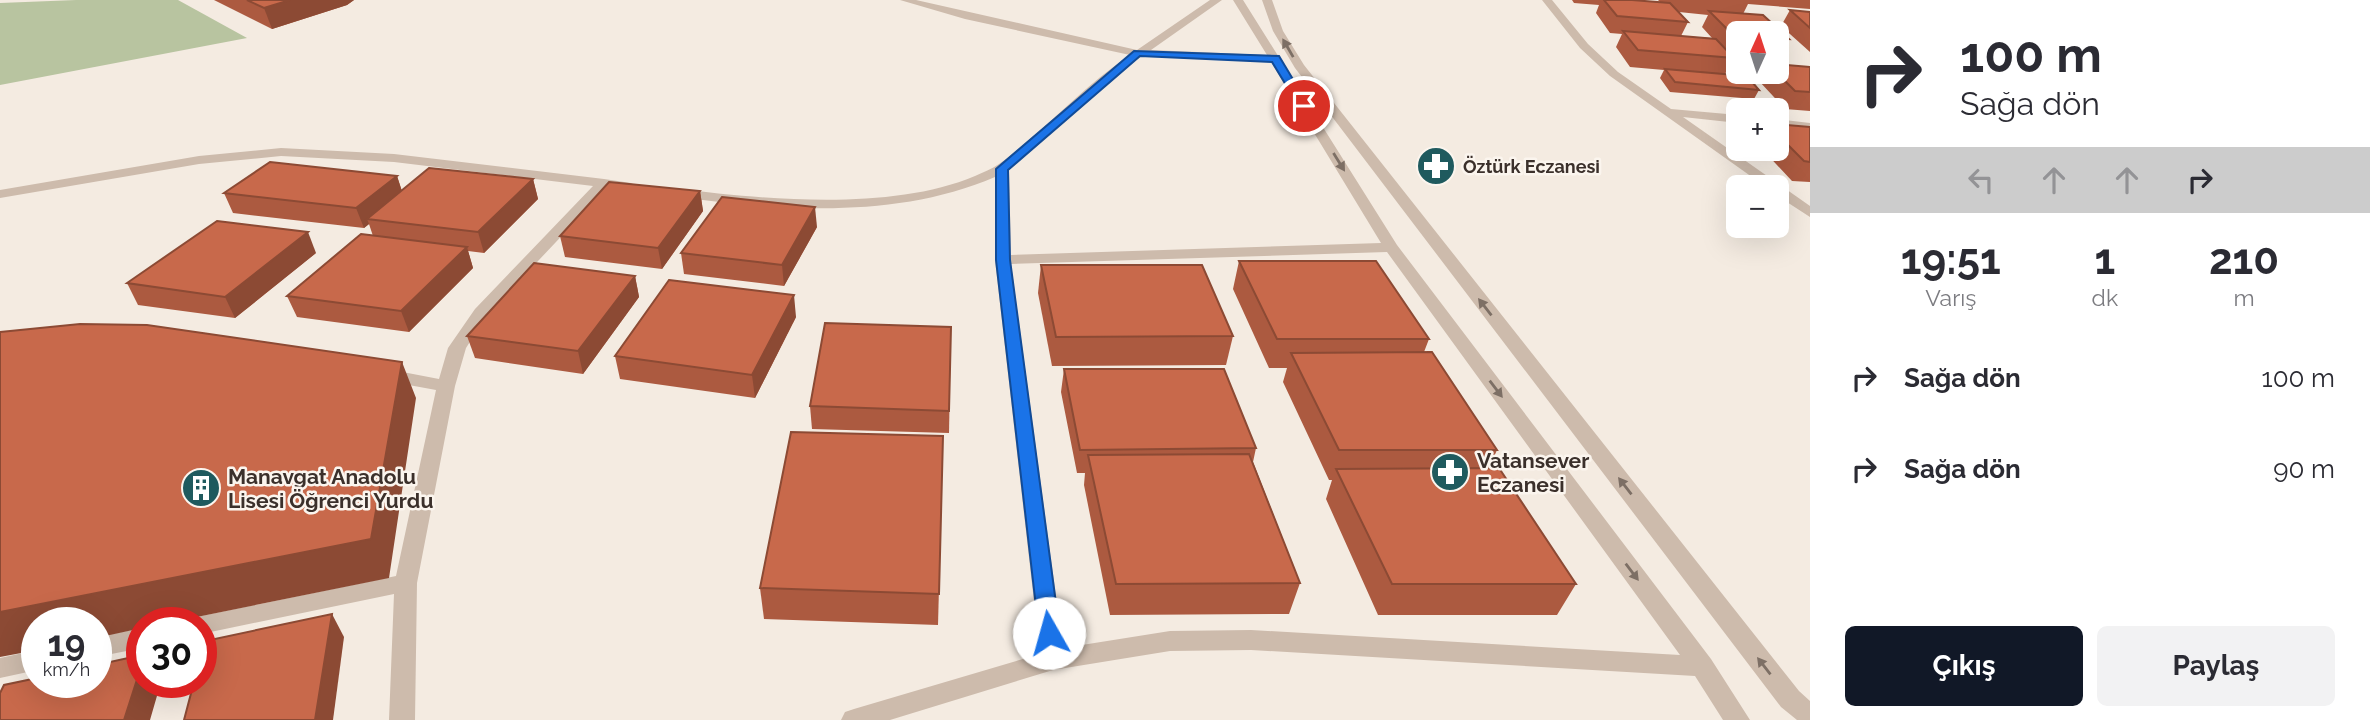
<!DOCTYPE html>
<html lang="tr">
<head>
<meta charset="utf-8">
<style>
	:root { --surface:#fff; --page:#f2f2f3; --text:#2b2b33; --muted:#7c7c81; --accent:#111827 }
	body { margin:0; font-family:Raleway,sans-serif; background:var(--page); color:var(--text); height:100vh; display:flex; flex-direction:column; font-size:26px; white-space:nowrap }
	* { box-sizing:border-box; margin:0 }
	p { font-size:23px; color:var(--muted) }
	.icon { flex:none; width:38px; height:38px; fill:none; stroke:currentColor; stroke-width:2; stroke-linecap:round; stroke-linejoin:round }
	.map { position:relative; flex:1; overflow:hidden }
	.drawer { display:flex; flex-direction:column; background:var(--surface); width:560px }
	.drawer>* { flex:none }
	.guide { background:#fff; color:var(--text); overflow:hidden }
	.needle { width:46px; rotate:3deg }
	.buttons { position:absolute; left:1726px; top:21px; display:grid; gap:14px }
	.buttons a { display:grid; place-items:center; width:63px; height:63px; border-radius:10px; background:var(--surface); box-shadow:0 7px 28px #0002; font-size:35px }
	.speed { position:absolute; left:21px; top:607px; display:flex; gap:14px; font-size:35px; font-weight:700; text-align:center }
	.speed>* { display:grid; place-content:center; width:91px; height:91px; border-radius:50%; background:var(--surface); box-shadow:0 7px 28px #0002; line-height:1 }
	.speed small { font-size:18px; font-weight:400 }
	.speed .limit { border:10px solid #d22; background:#fff; color:#111 }
	.pin { position:absolute; display:grid; place-items:center; width:60px; height:60px; color:#fff; margin:-30px; border:4px solid #fff; border-radius:50%; box-shadow:0 2px 7px #0007 }
	.me { position:absolute; width:77px; margin:-38px; rotate:353deg; stroke-linejoin:round; filter:drop-shadow(0 0 5px #0008) }
	.turn { display:flex; align-items:center; gap:24px; height:147px; padding:0 35px; font-size:32px }
	.turn .icon { width:91px; height:91px; stroke-width:2.5 }
	.turn b { display:block; font-size:49px; line-height:60px }
	.lanes { display:flex; align-items:center; height:66px; padding:0 35px; background:#0003; justify-content:center; gap:35px; direction:ltr }
	.lanes .off { opacity:.35 }
	.eta { display:flex; justify-content:space-evenly; align-items:center; height:119px; text-align:center }
	.eta b { font-size:42px; font-weight:700; line-height:49px }
	.button { display:flex; gap:14px; margin-top:auto; padding:14px 35px }
	.button a { flex:1; height:80px; border-radius:10px; background:var(--accent); color:#fff; font-size:28px; font-weight:700; line-height:80px; text-align:center }
	.button a+a { background:var(--page); color:var(--text) }
	ul { padding:0; list-style:none }
	li { display:flex; align-items:center; gap:21px; height:91px; padding:0 35px }
	li div { flex:1 }
	li b { display:block; font-size:26px }
	li em { font-style:normal }
	main { display:flex; flex:1; min-height:0 }
	.map>svg:first-child { display:block }
	.green { fill:#b8c4a0 }
	.lines { fill:none; stroke-linecap:round; stroke-linejoin:round }
	.street { fill:#cdbbac; fill-rule:evenodd }
	.wall { fill:#ac5a40; fill-rule:evenodd }
	.shaded-wall { fill:#8c4a34 }
	.building { fill:#c8694b; stroke:#8c4a34; stroke-width:2 }
	.oneway { fill:#7d6f65 }
	.route { fill:#1a73e8; stroke:#114b97; stroke-width:2 }
	.labels { text-anchor:middle; dominant-baseline:central; stroke-width:5; stroke-linejoin:round; paint-order:stroke }
	.far-poi-label { font-size:18px; font-weight:bold; fill:#3b302b; stroke:#fbf5ee; text-anchor:start }
	.poi-label { font-size:21px; font-weight:bold; fill:#3b302b; stroke:#fbf5ee; text-anchor:start }
</style>
</head>
<body>
<main>
<div class="map">
<svg width="1810" height="720" viewBox="0 0 1810 720">
	<rect width="100%" height="100%" fill="#f4ebe1"/>
	<path class="green" d="M 76,0 L 178,0 L 247,38 L 0,85 L 0,3 Z"/>
	<g class="lines">
		<g class="street">
			<path d="M 900,0 L 916,0 L 1137,50 L 1210,0 L 1222,0 L 1151,50 L 1267,55 L 1233,0 L 1243,0 L 1397,245 L 1711,659 L 1750,720 L 1723,720 L 1695,676 L 1251,650 L 1170,651 L 1053,670 L 890,720 L 841,720 L 845,712 L 854,709 L 1040,654 L 995,260 L 995,177 C 897,219 784,211 680,197 L 673,193 L 680,189 C 769,200 892,211 975,176 C 983,172 992,169 999,164 C 1045,131 1083,86 1130,55 L 965,19 ZM 1142,56 L 1271,62 L 1381,243 L 1011,255 L 1009,170 L 1123,69 ZM 1387,252 L 1680,655 L 1251,630 L 1170,631 L 1063,648 L 1011,264 Z"/>
			<path d="M 1262,0 L 1272,0 L 1283,31 L 1304,65 L 1799,691 L 1810,701 L 1810,720 L 1797,720 L 1781,707 L 1295,68 L 1273,31 Z"/>
			<path d="M 1542,0 L 1552,0 L 1588,44 L 1618,72 L 1671,109 L 1738,115 L 1738,123 L 1683,117 L 1810,206 L 1810,217 L 1776,195 L 1776,187 L 1766,187 L 1610,76 L 1580,48 Z"/>
			<path d="M 1776,119 L 1810,123 L 1810,131 L 1776,127 Z"/>
			<path d="M 281,148 L 394,154 L 604,179 L 631,183 L 638,187 L 631,191 L 607,188 L 487,315 L 466,348 L 455,386 L 417,583 L 415,720 L 389,720 L 394,594 L 201,634 L 201,623 L 190,623 L 193,618 L 201,616 L 396,576 L 436,390 L 387,381 L 378,375 L 387,369 L 439,379 L 448,348 L 475,309 L 593,186 L 394,162 L 281,156 L 199,164 L 0,198 L 0,190 L 199,156 Z"/>
			<path d="M 142,628 L 142,648 L 96,657 L 96,637 Z"/>
			<path d="M 37,650 L 37,670 L 0,678 L 0,658 Z"/>
		</g>
	</g>
	<g class="wall">
		<path d="M 214,0 L 354,0 L 347,5 L 272,29 Z"/>
		<path d="M 1572,0 L 1644,0 L 1644,1 L 1660,2 L 1658,0 L 1810,0 L 1810,9 L 1748,4 L 1743,14 L 1789,39 L 1780,56 L 1776,55 L 1776,33 L 1738,33 L 1738,52 L 1728,51 L 1734,58 L 1725,74 L 1759,90 L 1754,99 L 1670,92 L 1660,78 L 1664,70 L 1630,67 L 1616,47 L 1622,34 L 1610,33 L 1596,13 L 1599,5 L 1574,3 ZM 1679,12 L 1708,15 L 1702,27 L 1712,38 L 1681,36 L 1688,22 Z"/>
		<path d="M 1790,10 L 1810,12 L 1810,52 L 1781,26 Z"/>
		<path d="M 1810,67 L 1810,111 L 1785,109 L 1759,81 L 1763,72 L 1776,72 Z"/>
		<path d="M 1776,124 L 1810,127 L 1810,182 L 1792,181 L 1762,149 L 1776,149 Z"/>
		<path d="M 397,176 L 402,191 L 533,179 L 538,199 L 484,253 L 468,251 L 473,268 L 409,332 L 297,317 L 287,296 L 373,236 L 369,224 L 364,228 L 233,213 L 224,193 Z"/>
		<path d="M 700,191 L 703,211 L 662,269 L 565,257 L 560,236 Z"/>
		<path d="M 817,227 L 784,286 L 684,274 L 681,253 Z"/>
		<path d="M 316,253 L 235,318 L 138,305 L 127,283 Z"/>
		<path d="M 1239,261 L 1429,339 L 1424,352 L 1497,450 L 1489,468 L 1576,584 L 1557,615 L 1378,615 L 1326,499 L 1332,480 L 1329,480 L 1283,382 L 1287,368 L 1269,368 L 1233,289 Z"/>
		<path d="M 1041,265 L 1233,336 L 1226,365 L 1052,366 L 1038,293 Z"/>
		<path d="M 635,276 L 639,297 L 583,374 L 475,358 L 467,336 Z"/>
		<path d="M 796,317 L 755,398 L 620,379 L 615,356 Z"/>
		<path d="M 951,327 L 949,433 L 812,429 L 810,406 Z"/>
		<path d="M 1064,369 L 1256,448 L 1253,462 L 1300,583 L 1289,614 L 1110,615 L 1084,485 L 1085,473 L 1077,473 L 1061,392 Z"/>
		<path d="M 943,436 L 938,625 L 764,619 L 760,588 Z"/>
	</g>
	<g class="shaded-wall">
		<path d="M 290,0 L 354,0 L 347,5 L 272,29 L 264,8 Z"/>
		<path d="M 397,176 L 403,195 L 367,219 L 369,224 L 364,228 L 356,208 Z"/>
		<path d="M 533,179 L 538,199 L 484,253 L 478,232 Z"/>
		<path d="M 700,191 L 703,211 L 662,269 L 658,248 Z"/>
		<path d="M 815,207 L 817,227 L 784,286 L 782,265 Z"/>
		<path d="M 308,232 L 316,253 L 235,318 L 225,297 Z"/>
		<path d="M 467,247 L 473,268 L 409,332 L 401,311 Z"/>
		<path d="M 635,276 L 639,297 L 583,374 L 578,351 Z"/>
		<path d="M 794,295 L 796,317 L 755,398 L 752,375 Z"/>
		<path d="M 402,362 L 416,398 L 389,578 L 167,623 L 142,623 L 142,628 L 96,638 L 96,623 L 37,623 L 37,650 L 0,657 L 0,612 Z"/>
		<path d="M 332,614 L 344,637 L 333,720 L 315,720 Z"/>
		<path d="M 142,664 L 142,682 L 161,682 L 150,720 L 124,720 Z"/>
	</g>
	<g class="building">
		<path d="M 247,0 L 290,0 L 264,8 Z"/>
		<path d="M 1604,0 L 1632,0 L 1670,3 L 1688,22 L 1617,16 Z"/>
		<path d="M 1790,10 L 1810,12 L 1810,28 Z"/>
		<path d="M 1709,11 L 1763,15 L 1789,39 L 1776,38 L 1776,33 L 1732,34 Z"/>
		<path d="M 1623,31 L 1716,39 L 1734,58 L 1638,50 Z"/>
		<path d="M 1776,64 L 1810,67 L 1810,92 L 1795,91 L 1776,72 Z"/>
		<path d="M 1665,69 L 1747,76 L 1759,90 L 1675,82 Z"/>
		<path d="M 1776,124 L 1810,127 L 1810,162 L 1804,161 L 1776,133 Z"/>
		<path d="M 270,162 L 397,176 L 356,208 L 224,193 Z"/>
		<path d="M 429,168 L 533,179 L 478,232 L 367,219 Z"/>
		<path d="M 609,182 L 700,191 L 658,248 L 560,236 Z"/>
		<path d="M 722,197 L 815,207 L 782,265 L 681,253 Z"/>
		<path d="M 217,221 L 308,232 L 225,297 L 127,283 Z"/>
		<path d="M 361,234 L 467,247 L 401,311 L 287,296 Z"/>
		<path d="M 1239,261 L 1376,261 L 1429,339 L 1277,339 Z"/>
		<path d="M 534,263 L 635,276 L 578,351 L 467,336 Z"/>
		<path d="M 1041,265 L 1202,265 L 1233,336 L 1056,337 Z"/>
		<path d="M 669,280 L 794,295 L 752,375 L 615,356 Z"/>
		<path d="M 825,323 L 951,327 L 949,411 L 810,406 Z"/>
		<path d="M 80,324 L 147,325 L 402,362 L 371,539 L 0,612 L 0,332 Z"/>
		<path d="M 1432,352 L 1497,450 L 1339,450 L 1291,353 Z"/>
		<path d="M 1064,369 L 1224,369 L 1256,448 L 1080,450 Z"/>
		<path d="M 791,432 L 943,436 L 939,594 L 760,588 Z"/>
		<path d="M 1249,454 L 1300,583 L 1116,584 L 1088,455 Z"/>
		<path d="M 1499,468 L 1576,584 L 1392,584 L 1336,469 Z"/>
		<path d="M 332,614 L 315,720 L 184,720 L 194,682 L 201,682 L 201,656 L 205,641 Z"/>
		<path d="M 142,655 L 142,664 L 124,720 L 0,720 L 0,693 L 4,685 L 37,678 L 37,682 L 96,682 L 96,665 Z"/>
	</g>
	<defs><path id="oneway-solid" d="M-6-.8H1V-3.2L6.5 0L1 3.2V.8H-6Z" transform="scale(1.75)"/></defs>
	<g class="oneway">
		<use href="#oneway-solid" transform="translate(1288 48) rotate(-120)"/>
		<use href="#oneway-solid" transform="translate(1339 162) rotate(58)"/>
		<use href="#oneway-solid" transform="translate(1485 307) rotate(-128)"/>
		<use href="#oneway-solid" transform="translate(1496 389) rotate(53)"/>
		<use href="#oneway-solid" transform="translate(1625 486) rotate(-128)"/>
		<use href="#oneway-solid" transform="translate(1632 572) rotate(53)"/>
		<use href="#oneway-solid" transform="translate(1764 666) rotate(-128)"/>
	</g>
	<path class="route" d="M 1134,51 L 1279,56 L 1309,106 L 1300,108 L 1272,62 L 1140,56 L 1008,170 L 1010,260 L 1060,633 L 1057,639 L 1049,642 L 1042,639 L 1039,633 L 996,260 L 996,169 Z"/>
	<defs>
		<symbol id="pharmacy-disc" viewBox="-11 -11 22 22"><circle r="9.5" fill="#1f5a5e" stroke="#fbf5ee"/><path d="M-2-6h4v4h4v4h-4v4h-4v-4h-4v-4h4Z" fill="#fff"/></symbol>
		<symbol id="building-disc" viewBox="-11 -11 22 22"><circle r="9.5" fill="#1f5a5e" stroke="#fbf5ee"/><path d="M-4-6H4V6H1V3H-1V6H-4ZM-2.5-4.3h1.7v1.8h-1.7ZM.8-4.3h1.7v1.8H.8ZM-2.5-1h1.7V.8h-1.7ZM.8-1h1.7V.8H.8Z" fill="#fff"/></symbol>
	</defs>
	<g fill-rule="evenodd">
		<use href="#pharmacy-disc" x="1414" y="144" width="44" height="44"/>
		<use href="#pharmacy-disc" x="1428" y="450" width="44" height="44"/>
		<use href="#building-disc" x="179" y="466" width="44" height="44"/>
	</g>
	<g class="labels">
		<g class="far-poi-label">
			<text x="1463" y="166">Öztürk Eczanesi</text>
		</g>
		<g class="poi-label">
			<text x="1477" y="460">Vatansever<tspan x="1477" dy="24">Eczanesi</tspan></text>
			<text x="228" y="476">Manavgat Anadolu<tspan x="228" dy="24">Lisesi Öğrenci Yurdu</tspan></text>
		</g>
	</g>
</svg>
<div class="buttons">
<a><svg class="needle" viewBox="-14 -14 28 28"><path d="M0-13l5 13h-10z" fill="#e53935"/><path d="M0 13l5-13h-10z" fill="#7c7c81"/></svg></a>
<a>+</a>
<a>−</a>
</div>
<div class="speed"><div>19<small>km/h</small></div><div class="limit">30</div></div>
<div class="pin" style="left:1304px;top:106px;background:#d93025"><svg class="icon" aria-label="arrive" viewBox="0 0 24 24"><path d="M6 21V4h12l-3 4 3 4H6"/></svg></div>
<svg class="me" style="left:1049px;top:633px" viewBox="-20 -20 40 40"><circle r="19" fill="#fff"/><path d="M0-13L10 11 0 6-10 11z" fill="#1a73e8"/></svg>
</div>
<section class="drawer">
<div class="guide">
<div class="turn"><svg class="icon" aria-label="right" viewBox="0 0 24 24"><path d="M7 20v-9h11M14 6l5 5-5 5"/></svg><div><b>100 m</b>Sağa dön</div></div>
<div class="lanes"><svg class="icon off" aria-label="left" viewBox="0 0 24 24"><path d="M17 20v-9H6M10 6l-5 5 5 5"/></svg><svg class="icon off" aria-label="ahead" viewBox="0 0 24 24"><path d="M12 20V5M6 11l6-6 6 6"/></svg><svg class="icon off" aria-label="ahead" viewBox="0 0 24 24"><path d="M12 20V5M6 11l6-6 6 6"/></svg><svg class="icon" aria-label="right" viewBox="0 0 24 24"><path d="M7 20v-9h11M14 6l5 5-5 5"/></svg></div>
</div>
<div class="eta">
<div><b>19:51</b><p>Varış</p></div>
<div><b>1</b><p>dk</p></div>
<div><b>210</b><p>m</p></div>
</div>
<ul>
<li><svg class="icon" aria-label="right" viewBox="0 0 24 24"><path d="M7 20v-9h11M14 6l5 5-5 5"/></svg><div><b>Sağa dön</b></div><em>100 m</em></li>
<li><svg class="icon" aria-label="right" viewBox="0 0 24 24"><path d="M7 20v-9h11M14 6l5 5-5 5"/></svg><div><b>Sağa dön</b></div><em>90 m</em></li>
</ul>
<div class="button"><a>Çıkış</a><a>Paylaş</a></div>
</section>
</main>
</body>
</html>
